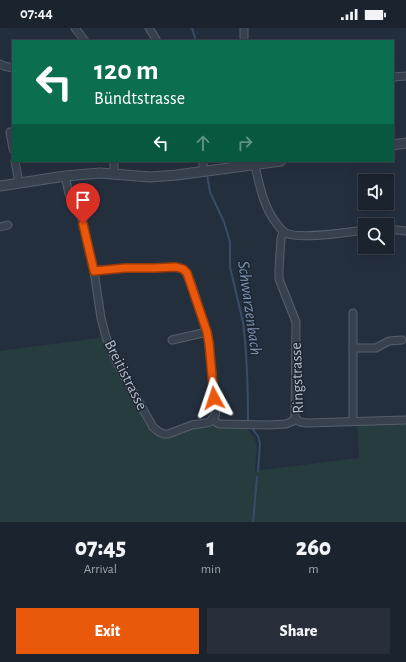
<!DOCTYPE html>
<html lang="en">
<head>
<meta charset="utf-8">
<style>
	:root { --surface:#1b232e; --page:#282f3a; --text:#f1f3f6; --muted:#a0a4aa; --line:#39404a; --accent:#ea580c }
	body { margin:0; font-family:"Alegreya Sans",sans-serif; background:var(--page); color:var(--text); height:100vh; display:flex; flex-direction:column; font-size:15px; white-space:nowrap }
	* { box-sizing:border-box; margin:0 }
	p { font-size:13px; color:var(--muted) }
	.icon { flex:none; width:22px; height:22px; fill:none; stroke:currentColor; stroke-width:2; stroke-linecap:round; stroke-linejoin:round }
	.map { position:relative; height:494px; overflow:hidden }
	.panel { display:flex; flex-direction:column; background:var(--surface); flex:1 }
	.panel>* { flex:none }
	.guide { position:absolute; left:12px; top:12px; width:382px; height:122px; border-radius:0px; box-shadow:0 4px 16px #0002,0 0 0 1px var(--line); background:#0b6e4f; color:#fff; overflow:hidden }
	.controls { position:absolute; left:358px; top:146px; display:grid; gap:8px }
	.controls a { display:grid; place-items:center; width:36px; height:36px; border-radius:0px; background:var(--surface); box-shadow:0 4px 16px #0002,0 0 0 1px var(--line); font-size:20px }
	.pin { position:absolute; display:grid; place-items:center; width:34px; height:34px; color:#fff; margin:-41px -17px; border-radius:50% 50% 50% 0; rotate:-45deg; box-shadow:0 0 4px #0007 }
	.pin .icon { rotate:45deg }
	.me { position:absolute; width:44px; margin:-22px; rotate:355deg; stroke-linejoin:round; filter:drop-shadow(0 0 3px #0008) }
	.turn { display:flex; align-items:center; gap:14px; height:84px; padding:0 16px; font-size:18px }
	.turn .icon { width:52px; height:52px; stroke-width:2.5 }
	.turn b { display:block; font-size:28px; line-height:34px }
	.lanes { display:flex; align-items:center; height:38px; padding:0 16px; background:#0003; justify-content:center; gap:20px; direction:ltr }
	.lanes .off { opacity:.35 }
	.eta { display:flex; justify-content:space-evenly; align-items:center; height:68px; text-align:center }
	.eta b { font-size:24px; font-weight:800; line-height:28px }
	.primary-button { display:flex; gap:8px; margin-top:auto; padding:8px 16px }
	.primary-button a { flex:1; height:46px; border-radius:0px; background:var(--accent); color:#fff; font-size:16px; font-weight:800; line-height:46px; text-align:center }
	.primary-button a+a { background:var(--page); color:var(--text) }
	.status { display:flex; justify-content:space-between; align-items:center; height:28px; padding:0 20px; background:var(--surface); direction:ltr }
	.status svg { height:11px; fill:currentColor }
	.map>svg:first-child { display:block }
	.green { fill:#263c3f }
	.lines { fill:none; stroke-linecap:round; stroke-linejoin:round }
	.stream { stroke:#394c67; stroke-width:2 }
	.minor-casing { stroke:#565f6c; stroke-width:9 }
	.tertiary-casing { stroke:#565f6c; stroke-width:11 }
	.minor { stroke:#38414e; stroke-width:7 }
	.tertiary { stroke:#38414e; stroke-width:9 }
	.route-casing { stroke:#983908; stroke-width:10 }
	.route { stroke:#ea580c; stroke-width:7 }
	.labels { text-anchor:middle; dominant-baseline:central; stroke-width:3; stroke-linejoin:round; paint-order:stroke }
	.street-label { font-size:16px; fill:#b4bcc9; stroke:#1d2633 }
	.water-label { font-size:17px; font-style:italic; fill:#7c92b1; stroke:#1d2633 }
</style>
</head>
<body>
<div class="status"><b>07:44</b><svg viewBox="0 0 49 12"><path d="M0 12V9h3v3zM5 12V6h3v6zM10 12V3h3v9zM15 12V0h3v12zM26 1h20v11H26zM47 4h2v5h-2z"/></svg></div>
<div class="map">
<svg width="406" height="494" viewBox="0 0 406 494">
	<rect width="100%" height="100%" fill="#242f3e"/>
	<path class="green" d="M 106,309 L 159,404 L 192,397 L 209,397 L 214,396 L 246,399 L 253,408 L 257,417 L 255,443 L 359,430 L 357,396 L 406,394 L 406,494 L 0,494 L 0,323 Z"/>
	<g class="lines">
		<g class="stream">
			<path d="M 192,0 L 196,13"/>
			<path d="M 207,147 L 210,164 L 224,194 L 230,214 L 230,239 L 243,294 C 247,327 248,359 248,392 L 249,395"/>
			<path d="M 251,399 L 258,408 L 260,415 L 258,443"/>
			<path d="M 253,494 L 257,449"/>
		</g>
		<defs>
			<g id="minor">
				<path d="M 75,0 L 85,13"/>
				<path d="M 149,0 L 157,13"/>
				<path d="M 244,0 L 244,13"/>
				<path d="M 0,36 L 4,38 L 13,40"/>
				<path d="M 393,49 L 406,48"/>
				<path d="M 13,104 L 10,104 L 13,121"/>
				<path d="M 15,133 L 19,155"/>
				<path d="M 114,133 L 114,145"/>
				<path d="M 254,133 C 259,155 263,179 277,196 C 279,199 282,203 286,205 C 301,212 347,204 365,202"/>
				<path d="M 203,144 L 203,133"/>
				<path d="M 65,148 L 69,166 L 80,183 L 81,187 L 94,243 L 101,290 L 106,309 L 117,335 L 153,399 L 159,404 L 164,406 L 168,406 L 192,397 L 206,395 L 210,394 L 212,391 L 219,396 L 268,397 L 286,396 L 293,393 L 295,390"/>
				<path d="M 0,199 L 8,197"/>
				<path d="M 387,201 L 406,203"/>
				<path d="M 283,203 L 281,211 L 279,241 L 279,251 L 296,294 L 295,390"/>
				<path d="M 94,243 L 125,240 L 154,240 L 171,239 L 180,240 L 185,243 L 190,252 L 207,304 L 209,315 L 216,383 L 215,388 L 212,391"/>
				<path d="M 353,285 L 353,393"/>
				<path d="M 172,312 L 207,304"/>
				<path d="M 353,320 L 376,320 L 389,313 L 402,312"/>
				<path d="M 295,390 L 300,394 L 307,395 L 406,392"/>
			</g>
			<g id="tertiary">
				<path d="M 393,117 L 406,115"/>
				<path d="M 0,158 L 65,148 L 100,145 L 150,149 L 177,147 L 281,133"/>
			</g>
		</defs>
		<use href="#minor" class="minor-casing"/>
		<use href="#tertiary" class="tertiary-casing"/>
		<use href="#minor" class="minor"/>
		<use href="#tertiary" class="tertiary"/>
	</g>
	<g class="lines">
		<defs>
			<path id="route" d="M 83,196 L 94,243 L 125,240 L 154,240 L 176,239 L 183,241 L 187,245 L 207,304 L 209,315 L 214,370"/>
		</defs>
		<use href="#route" class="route-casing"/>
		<use href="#route" class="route"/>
	</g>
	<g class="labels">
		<g class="street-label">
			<text transform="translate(126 347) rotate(63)">Breitistrasse</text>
			<text transform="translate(297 350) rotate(-92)">Ringstrasse</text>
		</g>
		<g class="water-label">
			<text transform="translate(250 280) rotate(82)">Schwarzenbach</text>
		</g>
	</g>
</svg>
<div class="controls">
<a><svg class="icon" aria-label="sound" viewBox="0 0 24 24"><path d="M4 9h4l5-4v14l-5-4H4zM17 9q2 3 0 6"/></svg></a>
<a><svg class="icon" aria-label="search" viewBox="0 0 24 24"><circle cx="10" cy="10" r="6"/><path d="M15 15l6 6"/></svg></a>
</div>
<div class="pin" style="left:83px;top:196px;background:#d93025"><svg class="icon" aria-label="arrive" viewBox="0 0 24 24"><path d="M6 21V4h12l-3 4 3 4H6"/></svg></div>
<svg class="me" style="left:214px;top:370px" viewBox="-20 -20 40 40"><path d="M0-17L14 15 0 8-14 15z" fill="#ea580c" stroke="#fff" stroke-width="4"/></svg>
<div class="guide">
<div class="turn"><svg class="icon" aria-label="left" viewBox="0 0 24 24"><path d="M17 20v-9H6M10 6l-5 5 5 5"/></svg><div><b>120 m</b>Bündtstrasse</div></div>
<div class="lanes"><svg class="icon" aria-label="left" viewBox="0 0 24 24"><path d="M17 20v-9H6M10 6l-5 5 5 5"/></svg><svg class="icon off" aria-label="ahead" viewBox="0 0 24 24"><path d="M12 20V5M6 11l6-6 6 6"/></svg><svg class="icon off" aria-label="right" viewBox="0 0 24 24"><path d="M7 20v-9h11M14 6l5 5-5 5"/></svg></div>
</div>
</div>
<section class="panel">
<div class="eta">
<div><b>07:45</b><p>Arrival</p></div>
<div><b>1</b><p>min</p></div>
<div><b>260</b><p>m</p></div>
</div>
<div class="primary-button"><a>Exit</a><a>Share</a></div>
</section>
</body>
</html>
